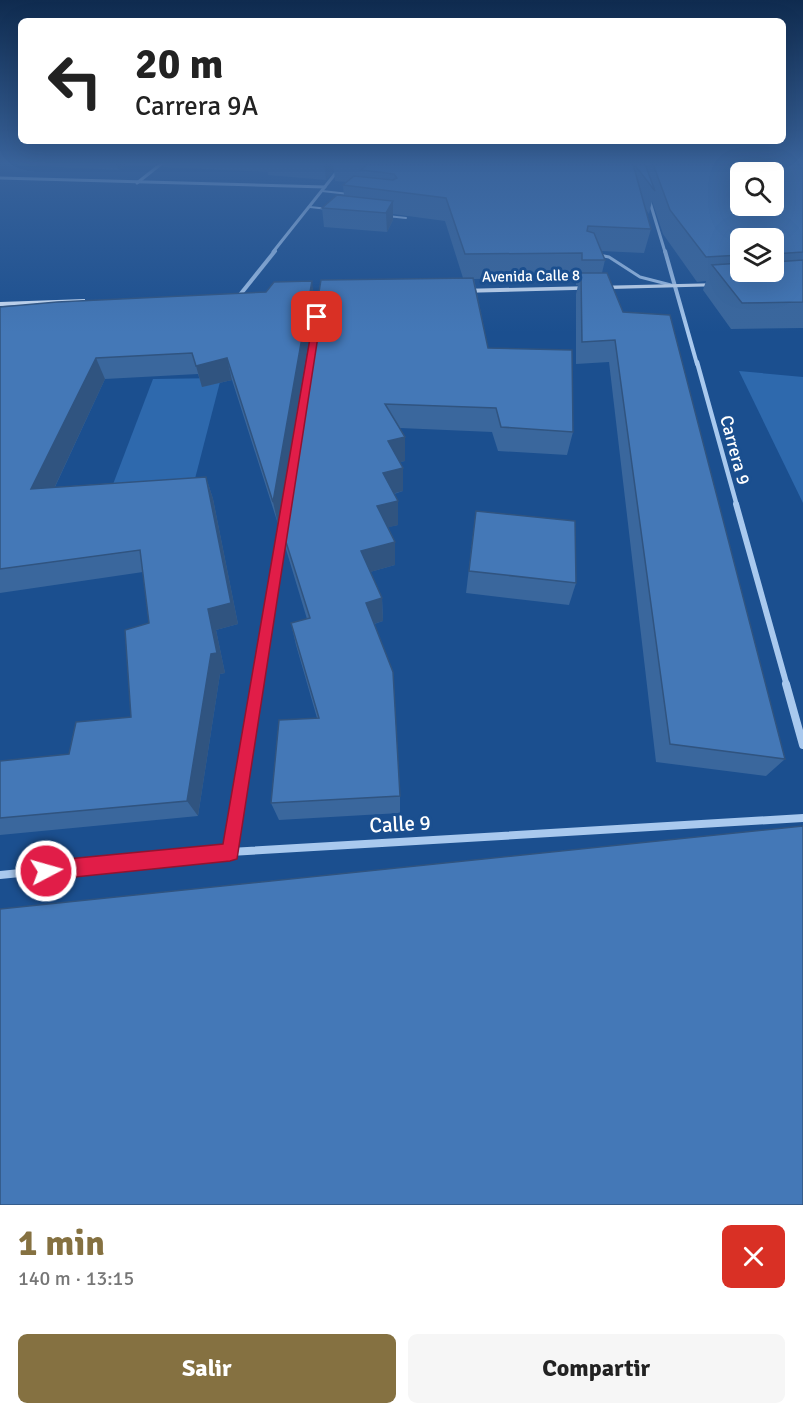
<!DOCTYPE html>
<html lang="es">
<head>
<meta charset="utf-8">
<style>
	:root { --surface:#fff; --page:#f6f6f6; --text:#222; --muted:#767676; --accent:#857141 }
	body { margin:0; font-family:Signika,sans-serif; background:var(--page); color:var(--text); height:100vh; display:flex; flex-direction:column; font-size:22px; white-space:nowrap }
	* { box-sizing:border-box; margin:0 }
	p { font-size:20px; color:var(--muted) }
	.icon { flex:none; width:33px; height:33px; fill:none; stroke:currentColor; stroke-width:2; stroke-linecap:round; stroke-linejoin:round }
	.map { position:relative; height:1205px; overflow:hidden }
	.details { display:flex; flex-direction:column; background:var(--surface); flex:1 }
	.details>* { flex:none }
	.hud { position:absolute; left:18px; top:18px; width:768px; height:126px; border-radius:9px; box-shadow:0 6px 24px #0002; background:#fff; color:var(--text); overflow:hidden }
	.fabs { position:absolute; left:730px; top:162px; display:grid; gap:12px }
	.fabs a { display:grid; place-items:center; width:54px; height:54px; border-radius:9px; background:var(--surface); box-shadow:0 6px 24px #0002; font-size:30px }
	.pin { position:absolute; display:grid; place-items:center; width:51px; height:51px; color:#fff; margin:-26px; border-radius:12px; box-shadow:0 3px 9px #0006 }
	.me { position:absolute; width:66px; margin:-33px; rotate:84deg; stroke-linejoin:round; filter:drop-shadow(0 0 4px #0008) }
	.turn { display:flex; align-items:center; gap:21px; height:126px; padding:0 18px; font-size:27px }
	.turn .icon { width:78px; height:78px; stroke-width:2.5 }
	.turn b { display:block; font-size:42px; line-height:51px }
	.round { display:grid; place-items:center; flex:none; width:63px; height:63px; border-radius:9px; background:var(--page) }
	.head { display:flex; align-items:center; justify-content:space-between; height:102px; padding:0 18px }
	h1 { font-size:36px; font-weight:700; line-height:45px; color:var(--accent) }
	.primary-button { display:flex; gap:12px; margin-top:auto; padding:12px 18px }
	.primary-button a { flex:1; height:69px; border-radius:9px; background:var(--accent); color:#fff; font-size:24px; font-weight:700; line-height:69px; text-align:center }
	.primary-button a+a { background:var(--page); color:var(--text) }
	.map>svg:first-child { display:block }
	.green { fill:#2e69ad }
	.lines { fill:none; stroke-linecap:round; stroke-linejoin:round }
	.service-far1 { stroke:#a9c9ee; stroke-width:2 }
	.service { stroke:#a9c9ee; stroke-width:3 }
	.minor-far4 { stroke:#a9c9ee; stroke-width:3 }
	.minor-far3 { stroke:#a9c9ee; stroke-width:4 }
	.minor-far2 { stroke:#a9c9ee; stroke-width:4.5 }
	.minor-far1 { stroke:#a9c9ee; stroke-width:6 }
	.minor { stroke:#a9c9ee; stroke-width:8 }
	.secondary { fill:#d6e6fa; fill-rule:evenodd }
	.wall { fill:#3a679d; fill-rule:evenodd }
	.shaded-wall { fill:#305480 }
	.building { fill:#4478b7; stroke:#305480; stroke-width:1.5; fill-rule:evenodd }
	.route { fill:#e11d48; stroke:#92132f; stroke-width:1.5 }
	.labels { text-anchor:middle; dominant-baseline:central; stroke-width:6; stroke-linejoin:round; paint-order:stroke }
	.far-street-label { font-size:15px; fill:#fff; stroke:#1b4f8f }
	.street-label { font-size:18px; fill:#fff; stroke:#1b4f8f }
	.near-street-label { font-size:21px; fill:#fff; stroke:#1b4f8f }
</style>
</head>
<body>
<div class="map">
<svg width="803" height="1205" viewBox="0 0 803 1205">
	<rect width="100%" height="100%" fill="#1b4f8f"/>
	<g class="green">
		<path d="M 739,371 L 803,377 L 803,503 Z"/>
		<path d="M 221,378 L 190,498 L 107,500 L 153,379 Z"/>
	</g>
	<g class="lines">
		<g class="service-far1">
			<path d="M 322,191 L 349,194"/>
			<path d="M 310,207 L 328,209"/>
			<path d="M 387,216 L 406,218"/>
		</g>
		<path class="service" d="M 599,255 L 609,257 L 640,277 L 671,285"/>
		<g class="minor-far4">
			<path d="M 0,178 L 325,187"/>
			<path d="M 137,183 L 161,164"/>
			<path d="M 649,199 L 665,252"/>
			<path d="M 273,252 L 343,164"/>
		</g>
		<g class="minor-far3">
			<path d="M 665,251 L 697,364"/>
			<path d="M 239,296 L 275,251"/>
		</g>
		<path class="minor-far2" d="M 697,362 L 737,506"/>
		<g class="minor-far1">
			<path d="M 736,504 L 787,686"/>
			<path d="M 257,686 L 283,527"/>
		</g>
		<g class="minor">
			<path d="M 786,684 L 803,745"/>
			<path d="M 230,852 L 257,684"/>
			<path d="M 0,875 L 230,852 L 803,818"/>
		</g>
		<g class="secondary">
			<path d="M 721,283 L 723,284 L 723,286 L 459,293 L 455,291 L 459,289 Z"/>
			<path d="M 85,299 L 85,303 L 82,303 L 0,306 L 0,302 Z"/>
		</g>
	</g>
	<g class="wall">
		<path d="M 18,164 L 156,164 L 152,166 L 126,165 L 118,170 L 19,165 Z"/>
		<path d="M 163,164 L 803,164 L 803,328 L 731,329 L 703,290 L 706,281 L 697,282 L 663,234 L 652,201 L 649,214 L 645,208 L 651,229 L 644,253 L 601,251 L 605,260 L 602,273 L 785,759 L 766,776 L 656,762 L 609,362 L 576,364 L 576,294 L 578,285 L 576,285 L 576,277 L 474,279 L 488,348 L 573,432 L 567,455 L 498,451 L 492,432 L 400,428 L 405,461 L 400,462 L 403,491 L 394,494 L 398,501 L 398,525 L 388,527 L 395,542 L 395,565 L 370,572 L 382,598 L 383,621 L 374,624 L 400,796 L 400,813 L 279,820 L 271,803 L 317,718 L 296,645 L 291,623 L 307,619 L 285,546 L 280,523 L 463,278 L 445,221 L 393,214 L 393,220 L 387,232 L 324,227 L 322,208 L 344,196 L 343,185 L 347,182 L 335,181 L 334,170 L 326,180 L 268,175 L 268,172 L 163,167 ZM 741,238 L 774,238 L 774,272 L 741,272 Z"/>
		<path d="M 315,302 L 278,524 L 232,380 L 202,387 L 198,374 L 105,379 L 55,487 L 206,477 L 213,499 L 238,624 L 216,630 L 225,673 L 220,674 L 198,816 L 0,835 L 0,761 L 69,754 L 131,717 L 149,623 L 143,572 L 0,593 L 0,307 Z"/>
		<path d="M 476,511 L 576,583 L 569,605 L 466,593 Z"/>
	</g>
	<g class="shaded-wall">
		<path d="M 116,164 L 125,164 L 126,165 L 118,170 Z"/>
		<path d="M 324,164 L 333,164 L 334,170 L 326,180 Z"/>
		<path d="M 393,201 L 393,220 L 387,232 L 386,213 Z"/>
		<path d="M 312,281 L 315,302 L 278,524 L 273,502 Z"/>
		<path d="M 96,358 L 105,379 L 44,510 L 31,489 Z"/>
		<path d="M 227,358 L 232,380 L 202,387 L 196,366 Z"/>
		<path d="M 405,437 L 405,461 L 388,465 L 388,441 Z"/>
		<path d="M 403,468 L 403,491 L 384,496 L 383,473 Z"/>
		<path d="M 206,477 L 213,499 L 238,624 L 216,630 L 225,673 L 220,674 L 198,816 L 187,801 L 208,609 Z"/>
		<path d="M 398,501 L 398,525 L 378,530 L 377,506 Z"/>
		<path d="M 395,542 L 395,565 L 363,574 L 361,551 Z"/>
		<path d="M 382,598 L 383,621 L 367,626 L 366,603 Z"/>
	</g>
	<g class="building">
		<path d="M 368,164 L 633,164 L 651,229 L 588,226 L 587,231 L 594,233 L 605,260 L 582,260 L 582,253 L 465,254 L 446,198 L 343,185 L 354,176 L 393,180 L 397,178 L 394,174 L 361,170 Z"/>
		<path d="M 634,164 L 645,164 L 655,191 Z"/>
		<path d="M 653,164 L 803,164 L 803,252 L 774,254 L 774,238 L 741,238 L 741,255 L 706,257 L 670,210 ZM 741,172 L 774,172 L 774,206 L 741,206 Z"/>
		<path d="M 337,195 L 393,201 L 386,213 L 322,208 Z"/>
		<path d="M 803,260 L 803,302 L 742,303 L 712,265 L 741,263 L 741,272 L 774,272 L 774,262 Z"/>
		<path d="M 581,273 L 607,273 L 623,312 L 670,315 L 785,759 L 670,744 L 615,340 L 582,342 Z"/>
		<path d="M 473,278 L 488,348 L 572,350 L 573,432 L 501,427 L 496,408 L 385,404 L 405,437 L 388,441 L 403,468 L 383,473 L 398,501 L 377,506 L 395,542 L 361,551 L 382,598 L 366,603 L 393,672 L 400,796 L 271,803 L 279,720 L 319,718 L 291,623 L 310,618 L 280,523 L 321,280 Z"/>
		<path d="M 312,281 L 273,502 L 227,358 L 196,366 L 192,353 L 96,358 L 31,489 L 206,477 L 231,603 L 208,609 L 217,653 L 211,654 L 187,801 L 0,818 L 0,761 L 69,754 L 76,722 L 131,717 L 125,630 L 149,623 L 140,550 L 0,569 L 0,307 L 57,302 L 266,292 L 274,282 Z"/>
		<path d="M 476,511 L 575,521 L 576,583 L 469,571 Z"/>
		<path d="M 803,826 L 803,1205 L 0,1205 L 0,909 Z"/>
	</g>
	<linearGradient id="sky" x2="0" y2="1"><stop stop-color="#0f2b4f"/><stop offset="0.49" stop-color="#39639b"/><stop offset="1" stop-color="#39639b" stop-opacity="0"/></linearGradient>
	<rect width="803" height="333" fill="url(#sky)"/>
	<path class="route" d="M 314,315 L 321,317 L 237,859 L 230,861 L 46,880 L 40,877 L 37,871 L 40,864 L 46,861 L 223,844 Z"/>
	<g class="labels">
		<g class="far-street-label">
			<text transform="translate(531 276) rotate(-1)">Avenida Calle 8</text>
		</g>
		<g class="street-label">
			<text transform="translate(735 450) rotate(75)">Carrera 9</text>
		</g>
		<g class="near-street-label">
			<text transform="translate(400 824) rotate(-3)">Calle 9</text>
		</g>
	</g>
</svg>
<div class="fabs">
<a><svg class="icon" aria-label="search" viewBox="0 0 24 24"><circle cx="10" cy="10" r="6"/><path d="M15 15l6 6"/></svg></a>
<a><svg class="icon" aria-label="layers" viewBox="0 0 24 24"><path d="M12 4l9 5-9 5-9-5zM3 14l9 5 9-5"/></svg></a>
</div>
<div class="pin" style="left:317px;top:317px;background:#d93025"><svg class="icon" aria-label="arrive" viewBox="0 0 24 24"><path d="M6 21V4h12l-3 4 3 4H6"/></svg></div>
<svg class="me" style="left:46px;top:871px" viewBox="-20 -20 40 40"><circle r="17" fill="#e11d48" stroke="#fff" stroke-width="3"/><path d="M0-11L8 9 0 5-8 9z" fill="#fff"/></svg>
<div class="hud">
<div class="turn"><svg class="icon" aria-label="left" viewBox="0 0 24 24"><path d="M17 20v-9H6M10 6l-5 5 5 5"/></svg><div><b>20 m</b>Carrera 9A</div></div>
</div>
</div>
<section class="details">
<div class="head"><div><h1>1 min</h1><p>140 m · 13:15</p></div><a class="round" style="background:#d93025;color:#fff"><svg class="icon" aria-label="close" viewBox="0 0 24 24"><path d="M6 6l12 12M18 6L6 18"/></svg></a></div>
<div class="primary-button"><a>Salir</a><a>Compartir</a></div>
</section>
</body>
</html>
